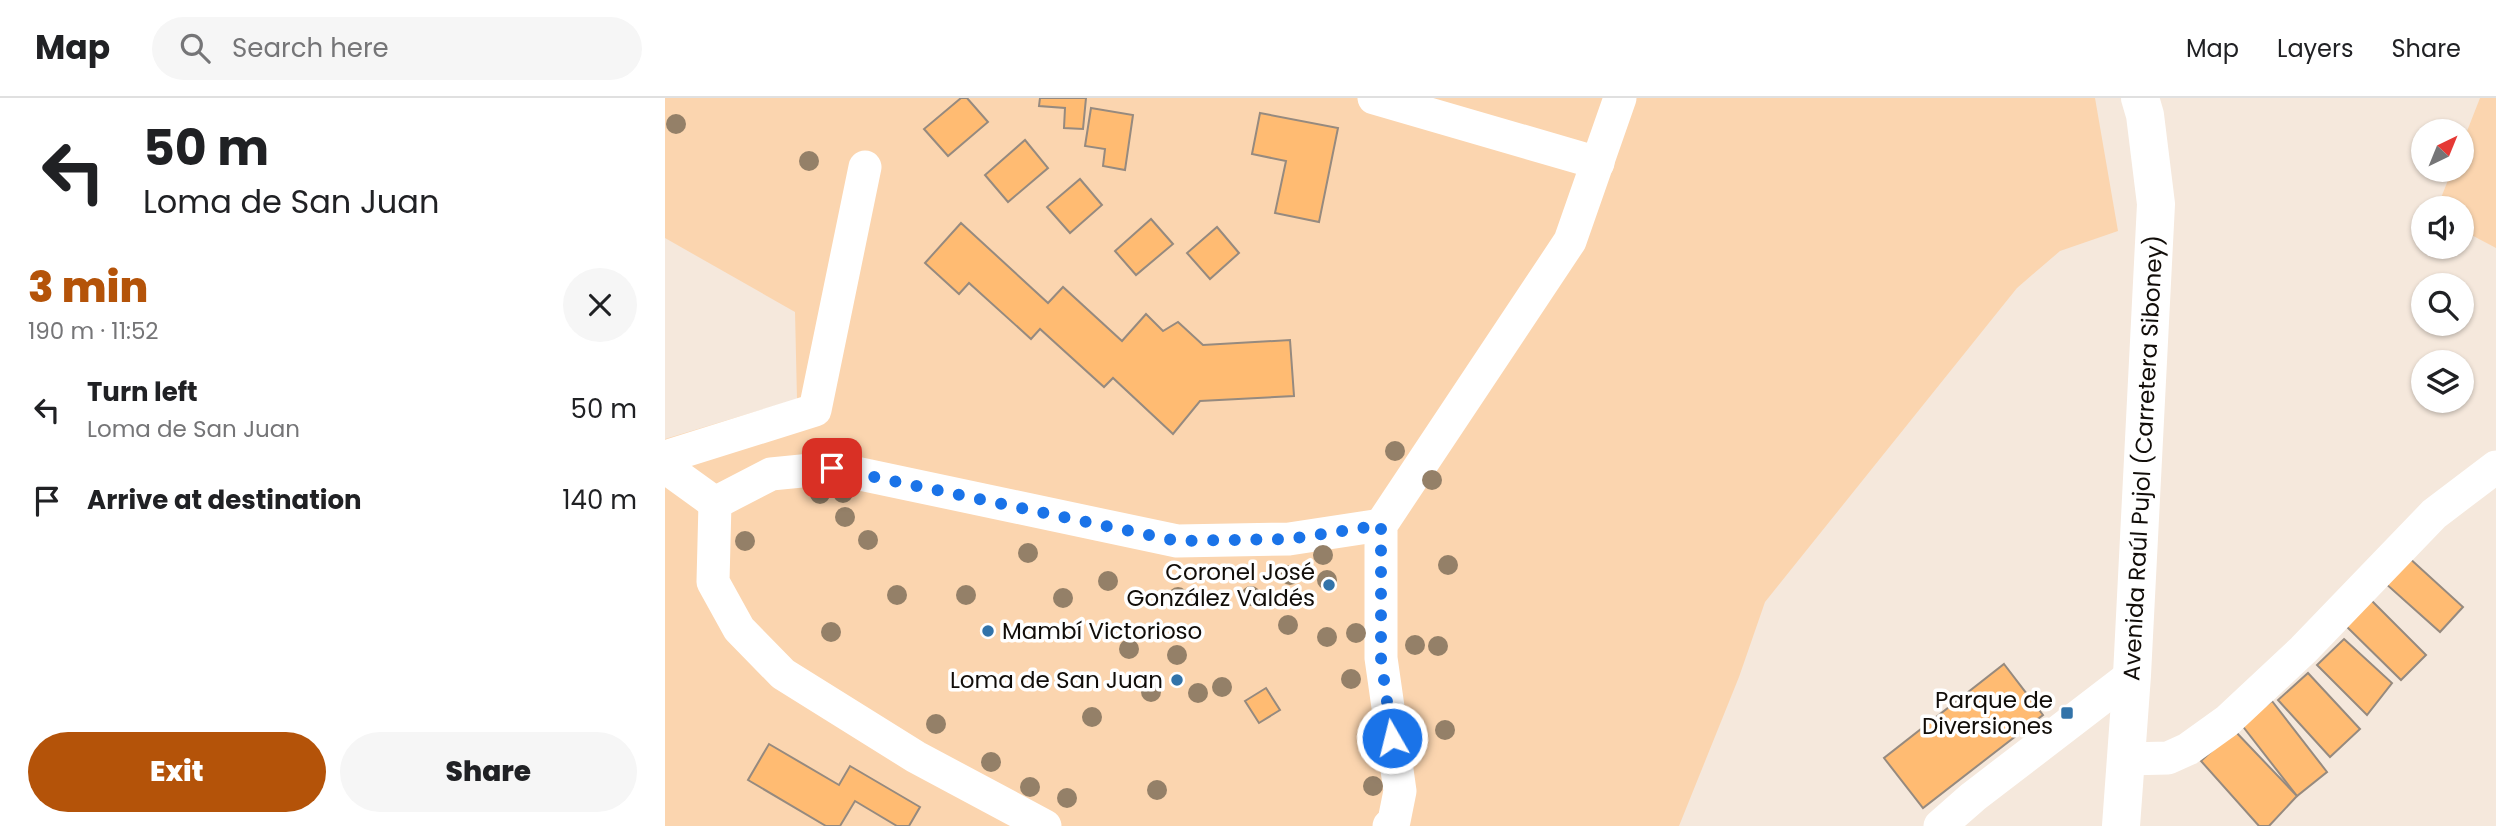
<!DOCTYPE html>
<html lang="en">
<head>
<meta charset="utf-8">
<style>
	:root { --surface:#fff; --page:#f6f6f6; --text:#202124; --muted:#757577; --line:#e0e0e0; --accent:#b45309 }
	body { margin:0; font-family:Poppins,sans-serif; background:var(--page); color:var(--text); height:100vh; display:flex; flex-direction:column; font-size:26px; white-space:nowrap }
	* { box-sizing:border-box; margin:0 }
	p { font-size:23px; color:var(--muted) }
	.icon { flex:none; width:38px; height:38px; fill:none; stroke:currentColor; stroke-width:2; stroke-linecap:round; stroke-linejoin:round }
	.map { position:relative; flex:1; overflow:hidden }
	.panel { display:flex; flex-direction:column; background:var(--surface); width:665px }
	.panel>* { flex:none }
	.guide { background:#fff; color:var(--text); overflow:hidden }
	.needle { width:46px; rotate:43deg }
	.fabs { position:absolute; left:1746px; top:21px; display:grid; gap:14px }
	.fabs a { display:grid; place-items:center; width:63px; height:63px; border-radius:50%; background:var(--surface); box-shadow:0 2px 5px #0004; font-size:35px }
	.pin { position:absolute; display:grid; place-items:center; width:60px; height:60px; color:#fff; margin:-30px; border-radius:14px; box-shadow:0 4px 10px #0006 }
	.me { position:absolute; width:77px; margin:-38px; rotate:352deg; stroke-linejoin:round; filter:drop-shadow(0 0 5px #0008) }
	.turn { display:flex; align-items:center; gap:24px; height:147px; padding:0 28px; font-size:32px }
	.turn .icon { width:91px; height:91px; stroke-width:2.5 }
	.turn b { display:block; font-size:49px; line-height:60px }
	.round { display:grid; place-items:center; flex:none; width:74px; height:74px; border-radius:37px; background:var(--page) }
	.head { display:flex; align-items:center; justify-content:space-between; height:119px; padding:0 28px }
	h1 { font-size:42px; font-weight:800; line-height:52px; color:var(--accent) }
	.cta { display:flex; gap:14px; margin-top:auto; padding:14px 28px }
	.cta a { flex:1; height:80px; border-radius:42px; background:var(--accent); color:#fff; font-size:28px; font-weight:800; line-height:80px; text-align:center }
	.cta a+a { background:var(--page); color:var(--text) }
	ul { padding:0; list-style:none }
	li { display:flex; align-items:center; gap:21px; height:91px; padding:0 28px }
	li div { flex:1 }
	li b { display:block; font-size:26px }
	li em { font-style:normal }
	header { display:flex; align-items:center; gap:42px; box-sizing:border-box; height:98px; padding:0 35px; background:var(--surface); border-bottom:2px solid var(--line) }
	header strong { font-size:33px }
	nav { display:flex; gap:38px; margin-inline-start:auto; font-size:24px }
	.search { width:490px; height:63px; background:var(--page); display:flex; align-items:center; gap:18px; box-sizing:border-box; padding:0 24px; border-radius:38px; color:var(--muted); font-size:26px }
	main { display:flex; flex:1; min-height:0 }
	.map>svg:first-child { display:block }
	.green { fill:#fbd5af }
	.building { fill:#ffbb72; stroke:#968a7f; stroke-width:2 }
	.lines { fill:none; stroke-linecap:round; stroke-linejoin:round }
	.minor { stroke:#fff; stroke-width:33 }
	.major { stroke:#fff; stroke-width:38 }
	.tree { fill:#948068 }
	.route { stroke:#1a73e8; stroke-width:12; stroke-dasharray:0 21.6 }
	.poi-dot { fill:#3273a9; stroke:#fff; stroke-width:2.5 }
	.labels { text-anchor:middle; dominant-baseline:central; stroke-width:7; stroke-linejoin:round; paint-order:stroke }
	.street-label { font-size:23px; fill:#110d09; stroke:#fff }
	.poi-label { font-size:23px; fill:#110d09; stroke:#fff; text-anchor:end }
</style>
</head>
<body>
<header>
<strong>Map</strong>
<div class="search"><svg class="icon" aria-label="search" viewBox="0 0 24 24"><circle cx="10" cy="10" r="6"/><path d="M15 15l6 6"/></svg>Search here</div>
<nav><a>Map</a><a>Layers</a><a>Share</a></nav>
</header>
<main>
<section class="panel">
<div class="guide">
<div class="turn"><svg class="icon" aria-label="left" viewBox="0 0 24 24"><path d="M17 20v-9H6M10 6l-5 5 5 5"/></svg><div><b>50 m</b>Loma de San Juan</div></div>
</div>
<div class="head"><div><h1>3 min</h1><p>190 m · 11:52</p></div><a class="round"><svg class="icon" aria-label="close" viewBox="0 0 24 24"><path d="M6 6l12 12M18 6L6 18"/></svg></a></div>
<ul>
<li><svg class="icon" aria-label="left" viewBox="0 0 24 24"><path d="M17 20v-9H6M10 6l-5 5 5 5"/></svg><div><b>Turn left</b><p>Loma de San Juan</p></div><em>50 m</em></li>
<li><svg class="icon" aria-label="arrive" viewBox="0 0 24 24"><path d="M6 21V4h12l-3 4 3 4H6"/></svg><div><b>Arrive at destination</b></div><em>140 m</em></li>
</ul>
<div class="cta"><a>Exit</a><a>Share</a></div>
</section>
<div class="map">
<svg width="1831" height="728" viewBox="0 0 1831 728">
	<rect width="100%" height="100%" fill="#f5e8dc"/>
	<g class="green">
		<path d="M 0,0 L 1430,0 L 1453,133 L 1395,153 L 1352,190 L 1100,504 L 1074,579 L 1014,728 L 0,728 L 0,341 L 132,301 L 130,214 L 0,140 Z"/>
		<path d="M 1815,0 L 1831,0 L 1831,150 L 1797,132 L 1797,110 L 1772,110 L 1787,72 L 1797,72 L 1797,46 Z"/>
	</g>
	<g class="building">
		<path d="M 296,0 L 302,0 L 323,24 L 283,58 L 259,31 Z"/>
		<path d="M 375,0 L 421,0 L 418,31 L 399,30 L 400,10 L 374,8 Z"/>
		<path d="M 426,10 L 468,17 L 460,72 L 438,68 L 440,51 L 420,48 Z"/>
		<path d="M 595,15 L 673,30 L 654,124 L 610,115 L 621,63 L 587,56 Z"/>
		<path d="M 360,42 L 383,70 L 343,104 L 320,77 Z"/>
		<path d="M 415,81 L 437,107 L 405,135 L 382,109 Z"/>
		<path d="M 486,121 L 508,146 L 471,177 L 450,153 Z"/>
		<path d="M 296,125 L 383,205 L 398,189 L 457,243 L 481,216 L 498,233 L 513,224 L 538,247 L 625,242 L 629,298 L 535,303 L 508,336 L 448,280 L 439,289 L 375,231 L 366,241 L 304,185 L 294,196 L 260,165 Z"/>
		<path d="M 552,129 L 574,155 L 545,181 L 522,155 Z"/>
		<path d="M 1742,458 L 1798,509 L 1775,534 L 1720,485 Z"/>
		<path d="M 1706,502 L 1761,557 L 1736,582 L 1681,528 Z"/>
		<path d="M 1679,541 L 1727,585 L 1702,617 L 1652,567 Z"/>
		<path d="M 1339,566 L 1378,617 L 1258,710 L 1219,660 Z"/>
		<path d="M 1643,575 L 1695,631 L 1665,659 L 1613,602 Z"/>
		<path d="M 601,590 L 615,612 L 594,625 L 580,603 Z"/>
		<path d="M 1607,603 L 1662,674 L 1632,698 L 1576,626 Z"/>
		<path d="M 1569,632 L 1632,698 L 1604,728 L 1594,728 L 1536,663 Z"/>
		<path d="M 104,646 L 174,687 L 185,668 L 255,709 L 244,728 L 232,728 L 190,703 L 175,728 L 161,728 L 83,682 Z"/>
	</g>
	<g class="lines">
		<g class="minor">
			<path d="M 709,0 L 933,65"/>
			<path d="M 0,359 L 150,312 L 200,69"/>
			<path d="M 0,369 L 50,405"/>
			<path d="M 50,405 L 106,376 L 167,370 L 512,443 L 624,441 L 716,427"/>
			<path d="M 50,405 L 48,484 L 74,531 L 118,576 L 251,659 L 380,728"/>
			<path d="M 1461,661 L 1503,660 L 1523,651 L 1562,623 L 1638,552 L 1769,416 L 1831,369"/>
			<path d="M 724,728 L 729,723 L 735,693 L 716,560 L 716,427 L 905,143 L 955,0"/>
			<path d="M 1275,728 L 1308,699 L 1467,577"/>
		</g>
		<path class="major" d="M 1456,728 L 1467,577 L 1491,106 L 1480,17 L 1475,0"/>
	</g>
	<g class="tree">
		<circle cx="11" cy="26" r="10"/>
		<circle cx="144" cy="63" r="10"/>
		<circle cx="730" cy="353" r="10"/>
		<circle cx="767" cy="382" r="10"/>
		<circle cx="178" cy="395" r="10"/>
		<circle cx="155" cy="396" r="10"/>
		<circle cx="180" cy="419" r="10"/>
		<circle cx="203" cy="442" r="10"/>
		<circle cx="80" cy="443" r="10"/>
		<circle cx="363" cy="455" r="10"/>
		<circle cx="658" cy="457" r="10"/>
		<circle cx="783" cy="467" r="10"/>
		<circle cx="625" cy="477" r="10"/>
		<circle cx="662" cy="482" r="10"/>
		<circle cx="443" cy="483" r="10"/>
		<circle cx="232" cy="497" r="10"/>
		<circle cx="301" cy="497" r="10"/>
		<circle cx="586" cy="498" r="10"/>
		<circle cx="513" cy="499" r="10"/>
		<circle cx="398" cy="500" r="10"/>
		<circle cx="623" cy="527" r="10"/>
		<circle cx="166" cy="534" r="10"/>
		<circle cx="691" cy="535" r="10"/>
		<circle cx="662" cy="539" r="10"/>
		<circle cx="750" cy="547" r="10"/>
		<circle cx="773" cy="548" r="10"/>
		<circle cx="464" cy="551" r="10"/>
		<circle cx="512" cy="557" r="10"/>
		<circle cx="686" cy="581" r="10"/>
		<circle cx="557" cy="589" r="10"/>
		<circle cx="486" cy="594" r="10"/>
		<circle cx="533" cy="595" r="10"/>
		<circle cx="427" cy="619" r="10"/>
		<circle cx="271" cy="626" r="10"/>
		<circle cx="780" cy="632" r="10"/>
		<circle cx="326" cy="664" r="10"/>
		<circle cx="708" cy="688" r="10"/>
		<circle cx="365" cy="689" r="10"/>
		<circle cx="492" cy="692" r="10"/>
		<circle cx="402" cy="700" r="10"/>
	</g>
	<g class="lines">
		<path class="route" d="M 167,370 L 512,443 L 624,441 L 716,427 L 716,560 L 727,640"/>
	</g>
	<g class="poi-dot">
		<circle cx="664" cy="487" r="7"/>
		<circle cx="323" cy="533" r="7"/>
		<circle cx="512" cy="582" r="7"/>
		<rect x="1395" y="608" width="14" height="14" rx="3.5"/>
	</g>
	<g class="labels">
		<g class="street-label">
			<text transform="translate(1478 360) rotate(-87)">Avenida Raúl Pujol (Carretera Siboney)</text>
		</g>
		<g class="poi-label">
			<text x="650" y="474">Coronel José<tspan x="650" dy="26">González Valdés</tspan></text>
			<text x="337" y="533" text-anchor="start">Mambí Victorioso</text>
			<text x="498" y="582">Loma de San Juan</text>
			<text x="1388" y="602">Parque de<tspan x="1388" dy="26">Diversiones</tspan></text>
		</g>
	</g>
</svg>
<div class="fabs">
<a><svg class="needle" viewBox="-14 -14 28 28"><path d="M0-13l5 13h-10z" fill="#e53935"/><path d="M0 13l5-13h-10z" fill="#757577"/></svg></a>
<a><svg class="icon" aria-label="sound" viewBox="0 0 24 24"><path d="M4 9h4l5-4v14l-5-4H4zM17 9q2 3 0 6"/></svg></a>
<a><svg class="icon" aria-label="search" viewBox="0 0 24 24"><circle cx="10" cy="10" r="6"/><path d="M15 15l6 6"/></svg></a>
<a><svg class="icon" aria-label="layers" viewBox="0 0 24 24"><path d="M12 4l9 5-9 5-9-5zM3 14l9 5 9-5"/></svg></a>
</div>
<div class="pin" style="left:167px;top:370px;background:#d93025"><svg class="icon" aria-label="arrive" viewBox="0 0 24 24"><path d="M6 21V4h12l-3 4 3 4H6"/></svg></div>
<svg class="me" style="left:727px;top:640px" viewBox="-20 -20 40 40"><circle r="17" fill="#1a73e8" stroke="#fff" stroke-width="3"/><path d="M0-11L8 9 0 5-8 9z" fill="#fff"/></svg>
</div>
</main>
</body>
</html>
